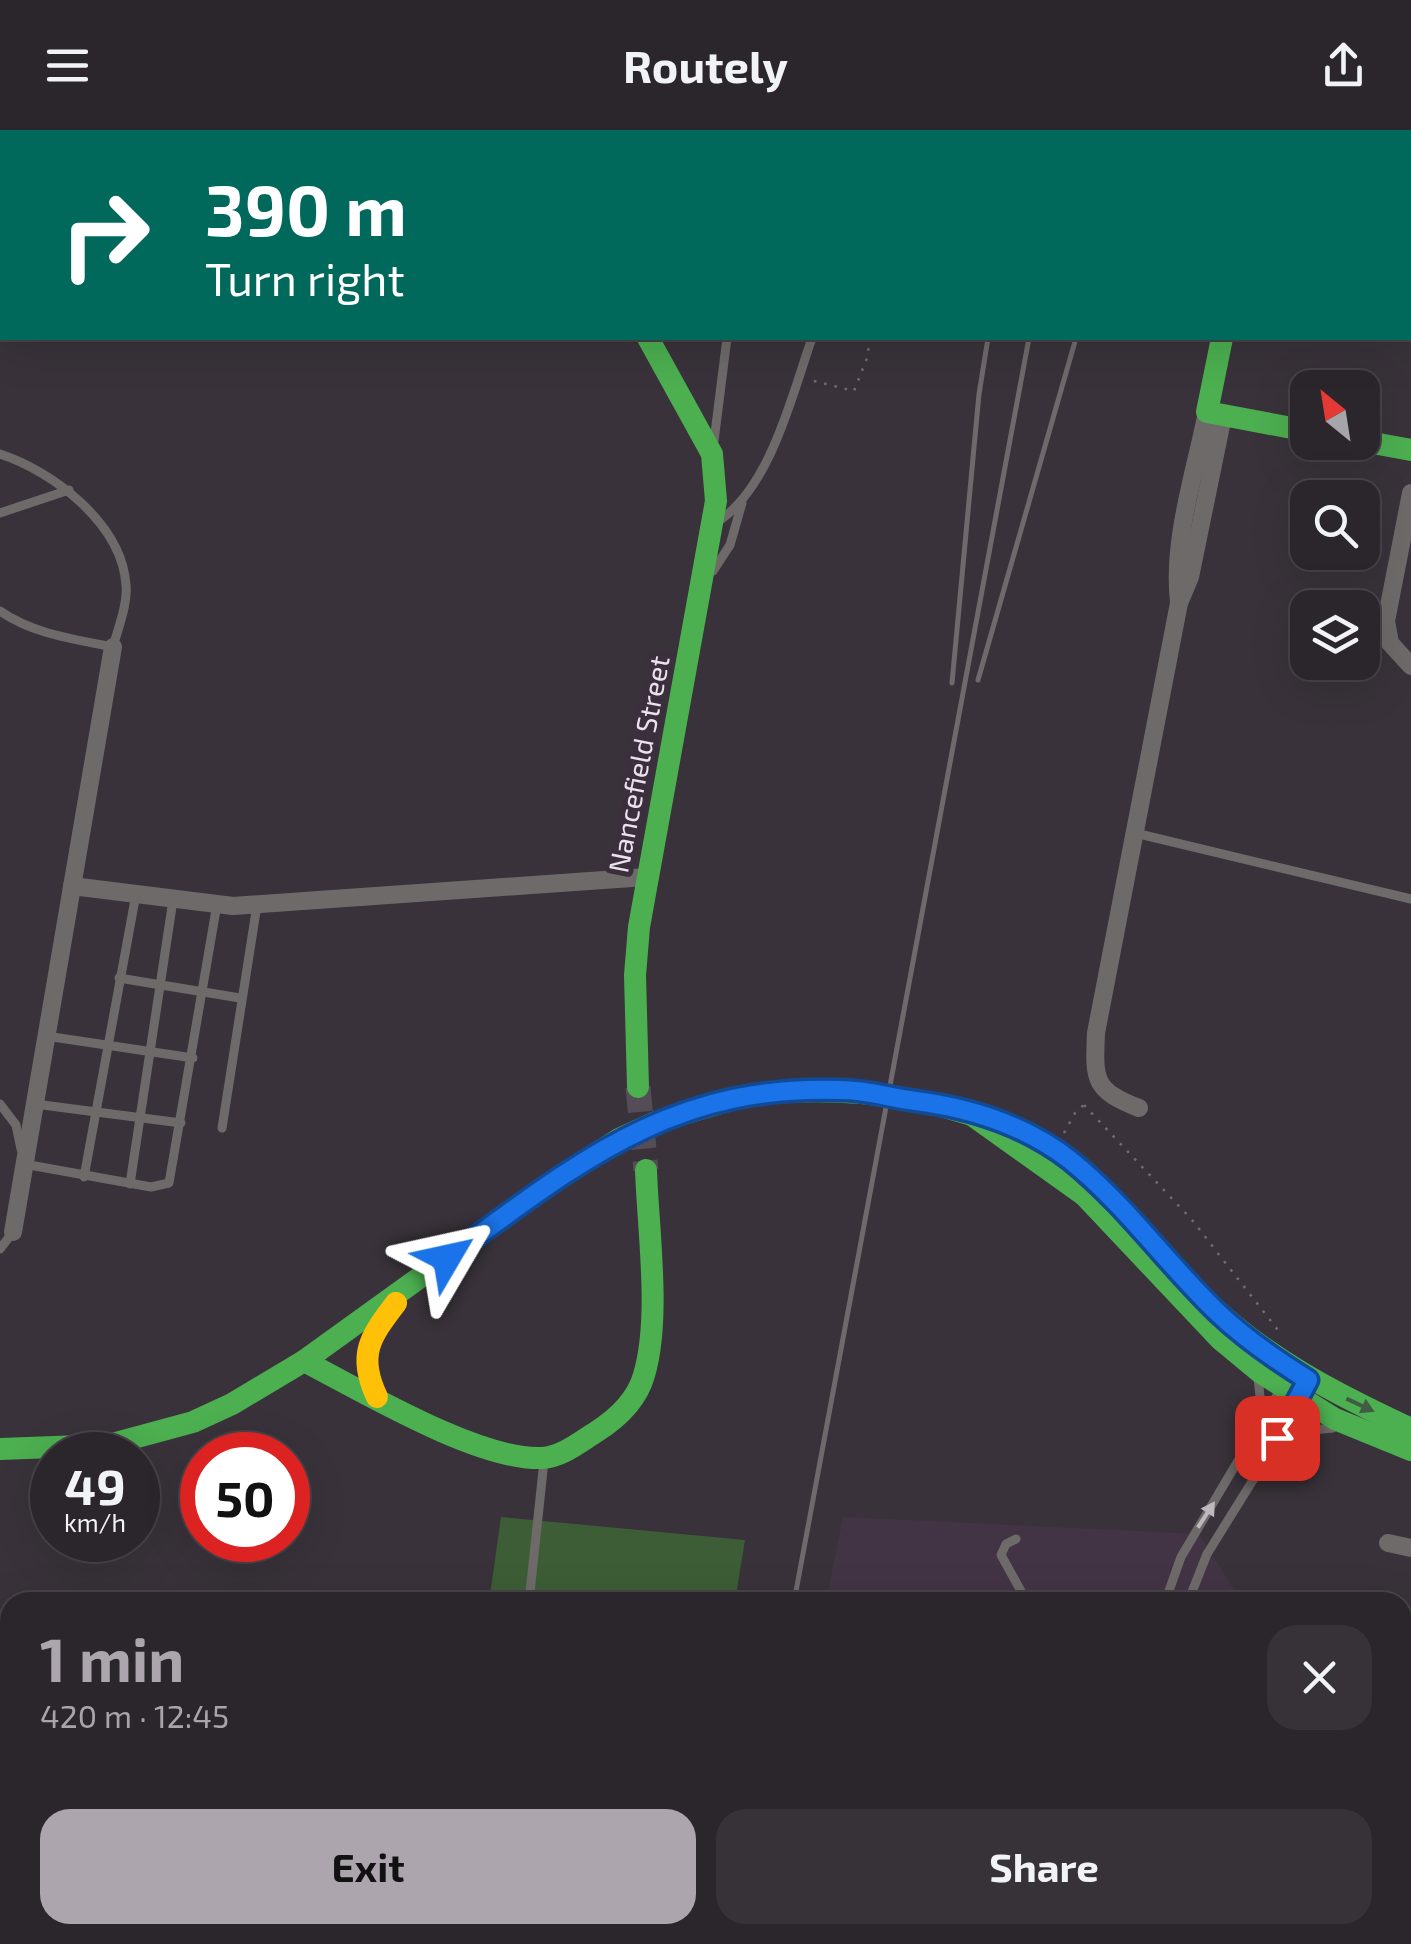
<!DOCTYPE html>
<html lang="en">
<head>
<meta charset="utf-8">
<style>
	:root { --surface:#2b262c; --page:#373238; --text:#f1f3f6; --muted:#a6a5a9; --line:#474348; --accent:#ada5ae }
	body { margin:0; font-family:"Exo 2",sans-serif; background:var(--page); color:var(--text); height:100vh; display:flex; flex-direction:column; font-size:38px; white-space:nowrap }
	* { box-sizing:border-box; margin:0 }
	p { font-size:32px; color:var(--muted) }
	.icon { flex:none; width:55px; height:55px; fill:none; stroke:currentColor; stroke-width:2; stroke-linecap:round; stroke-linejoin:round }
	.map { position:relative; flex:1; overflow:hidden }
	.panel { position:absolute; left:0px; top:1462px; width:1412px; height:352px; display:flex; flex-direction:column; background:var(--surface); border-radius:30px 30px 0 0; box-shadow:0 10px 40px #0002,0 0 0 2px var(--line) }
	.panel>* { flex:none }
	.banner { position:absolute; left:0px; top:0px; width:1412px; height:210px; box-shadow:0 10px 40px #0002,0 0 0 2px var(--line); background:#00695c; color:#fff; overflow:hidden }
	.needle { width:65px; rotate:330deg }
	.controls { position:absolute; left:1290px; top:240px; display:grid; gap:20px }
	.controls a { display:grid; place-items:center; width:90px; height:90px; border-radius:20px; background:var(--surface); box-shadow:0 10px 40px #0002,0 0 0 2px var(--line); font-size:50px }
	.speed { position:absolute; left:30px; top:1302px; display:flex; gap:20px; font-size:50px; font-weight:700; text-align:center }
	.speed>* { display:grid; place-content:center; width:130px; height:130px; border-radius:50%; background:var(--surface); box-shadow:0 10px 40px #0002,0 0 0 2px var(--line); line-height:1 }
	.speed small { font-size:25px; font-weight:400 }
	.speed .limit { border:15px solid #d22; background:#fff; color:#111 }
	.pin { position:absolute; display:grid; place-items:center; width:85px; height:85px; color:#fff; margin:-42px; border-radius:20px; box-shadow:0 5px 15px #0006 }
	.me { position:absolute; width:110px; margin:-55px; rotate:54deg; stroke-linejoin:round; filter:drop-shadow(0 0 8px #0008) }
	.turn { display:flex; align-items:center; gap:35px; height:210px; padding:0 40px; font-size:45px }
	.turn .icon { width:130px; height:130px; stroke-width:2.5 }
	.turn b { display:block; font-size:70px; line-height:85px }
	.round { display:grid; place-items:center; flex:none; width:105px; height:105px; border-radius:30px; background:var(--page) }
	.overview { display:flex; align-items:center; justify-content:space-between; height:170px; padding:0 40px }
	h1 { font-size:60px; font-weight:700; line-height:75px; color:var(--accent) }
	.cta { display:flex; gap:20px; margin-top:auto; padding:20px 40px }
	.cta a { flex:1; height:115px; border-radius:30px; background:var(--accent); color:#111; font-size:40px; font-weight:700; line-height:115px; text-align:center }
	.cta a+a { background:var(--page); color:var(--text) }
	header { display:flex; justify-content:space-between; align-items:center; height:130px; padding:0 40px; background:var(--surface); font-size:45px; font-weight:700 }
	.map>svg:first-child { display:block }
	.built { fill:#433445 }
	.green { fill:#3c5d36 }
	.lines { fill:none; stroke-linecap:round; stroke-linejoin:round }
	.secondary-tunnel { stroke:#544d55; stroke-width:25; stroke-dasharray:25 12; stroke-linecap:butt }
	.path { stroke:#726e70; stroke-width:2.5; stroke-dasharray:2.5 8; stroke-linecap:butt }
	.lane { stroke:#6e6a6a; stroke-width:9 }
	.street { stroke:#6e6a6a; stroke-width:18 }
	.fast { stroke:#4caf50; stroke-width:22 }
	.slow { stroke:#ffc107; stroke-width:22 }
	.jam { stroke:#c62828; stroke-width:22 }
	.rail { stroke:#6f696d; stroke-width:5 }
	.fast-bridge { stroke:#4caf50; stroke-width:22 }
	.oneway { fill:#415c44 }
	.oneway2 { fill:#bfb9be }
	.route-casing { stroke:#114b97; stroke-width:25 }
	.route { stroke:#1a73e8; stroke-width:18 }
	.labels { text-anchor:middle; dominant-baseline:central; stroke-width:10; stroke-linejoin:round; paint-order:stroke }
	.street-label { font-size:28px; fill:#ebe3ec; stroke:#3b2f3d }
</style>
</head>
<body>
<header><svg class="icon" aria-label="menu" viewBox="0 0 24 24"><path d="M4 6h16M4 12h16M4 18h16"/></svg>Routely<svg class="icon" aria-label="share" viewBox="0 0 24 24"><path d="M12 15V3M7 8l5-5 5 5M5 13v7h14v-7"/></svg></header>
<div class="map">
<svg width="1411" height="1814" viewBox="0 0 1411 1814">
	<rect width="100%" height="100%" fill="#39323a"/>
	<g class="built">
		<path d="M 843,1387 L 1199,1404 L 1242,1472 L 826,1472 Z"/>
		<path d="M 1403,1728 L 1411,1742 L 1411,1814 L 760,1814 L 762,1805 L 1402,1805 Z"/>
	</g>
	<g class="green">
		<path d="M 501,1387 L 745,1410 L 735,1472 L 489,1472 Z"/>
		<path d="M 440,1805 L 680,1805 L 678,1814 L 439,1814 Z"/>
	</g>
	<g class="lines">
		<path class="secondary-tunnel" d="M 638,957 L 646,1040"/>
		<g class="path">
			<path d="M 1042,2 L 1043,0"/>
			<path d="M 1092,2 L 1093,0"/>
			<path d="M 814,251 L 854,261 L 867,228 L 870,208"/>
			<path d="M 1084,975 L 1192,1090 L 1281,1204"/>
			<path d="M 1064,1003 L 1075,983 L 1089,970"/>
		</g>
		<g class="lane">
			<path d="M 570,0 L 572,2"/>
			<path d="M 763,2 L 763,0"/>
			<path d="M 855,2 L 856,0"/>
			<path d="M 714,311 L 727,208"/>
			<path d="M 0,324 C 53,341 122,394 126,455 C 128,474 118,498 113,517 C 74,509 33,504 0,481"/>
			<path d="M 0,383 L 69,360"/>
			<path d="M 717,392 C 770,359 792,265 812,208"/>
			<path d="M 713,441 L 730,415 L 742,373"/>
			<path d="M 1135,703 L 1411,769"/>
			<path d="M 119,848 L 240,868"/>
			<path d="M 46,906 L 193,928"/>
			<path d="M 0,974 L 16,995 L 21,1019"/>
			<path d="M 35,974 L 181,993"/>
			<path d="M 222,998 L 257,775"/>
			<path d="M 24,1034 L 151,1057 L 169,1053 L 217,774"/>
			<path d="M 84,1047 L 136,764"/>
			<path d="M 130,1054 L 173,770"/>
			<path d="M 0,1119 L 13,1102"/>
			<path d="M 1258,1296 L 1261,1277 L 1258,1247"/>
			<path d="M 1274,1319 L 1302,1301 L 1333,1298"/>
			<path d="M 1016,1409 L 1006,1414 L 1001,1425 L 1027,1472"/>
			<path d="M 529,1472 L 544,1331"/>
			<path d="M 1165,1472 L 1181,1427 L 1280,1260"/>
			<path d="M 1188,1472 L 1207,1424 L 1271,1321 L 1297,1270"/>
			<path d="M 0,1764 L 10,1761"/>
			<path d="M 168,1805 L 170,1814"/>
			<path d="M 405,1805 L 406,1814"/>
			<path d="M 1343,1805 L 1349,1814"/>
			<path d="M 67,1814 L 107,1805"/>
			<path d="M 462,1814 L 466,1805"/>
			<path d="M 780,1814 L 781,1805"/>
			<path d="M 1249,1814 L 1251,1805"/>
		</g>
		<g class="street">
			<path d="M 616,2 L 616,0"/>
			<path d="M 1411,363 L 1386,491 L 1390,513 L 1411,536"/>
			<path d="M 1179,472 C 1172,410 1195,343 1207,282"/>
			<path d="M 72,756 L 233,776 L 646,747"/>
			<path d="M 1139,978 C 1093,960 1094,950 1096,903 L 1179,473 L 1190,447 L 1223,286"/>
			<path d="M 13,1102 L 113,517"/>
			<path d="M 1388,1413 L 1411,1418"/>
		</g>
		<g class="fast">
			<path d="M 1222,208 L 1207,282 L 1308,301"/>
			<path d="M 1362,311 L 1411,320"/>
			<path d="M 638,957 L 635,845 L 639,797 L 716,371 L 712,324 L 648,208"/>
			<path d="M 972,985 L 1084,1065 L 1220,1209 L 1261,1243 L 1335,1289 L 1411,1320"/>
			<path d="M 1205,1169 C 1265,1228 1336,1264 1411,1299"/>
			<path d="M 304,1231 C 362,1261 479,1331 542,1328 C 562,1327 580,1312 596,1302 C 618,1288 637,1270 644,1245 C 661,1188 648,1100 646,1040"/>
			<path d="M 0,1319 L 108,1315 L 193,1292 L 232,1274 L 304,1231 L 559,1047 L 619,1009 L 656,992 L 748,965"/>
		</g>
		<g class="slow">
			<path d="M 1280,0 L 1280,2"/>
			<path d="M 377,1267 C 357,1225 370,1207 396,1173"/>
		</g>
		<path class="jam" d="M 1031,1006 L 1067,1028 L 1135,1091"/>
		<g class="rail">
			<path d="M 1026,2 L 1027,0"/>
			<path d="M 1068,2 L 1068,0"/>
			<path d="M 1117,2 L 1118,0"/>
			<path d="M 978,550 L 1076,208"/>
			<path d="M 952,553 L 979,264 L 988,208"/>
			<path d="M 794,1472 L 1029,208"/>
			<path d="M 720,1814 L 722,1805"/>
		</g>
		<path class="fast-bridge" d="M 748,965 C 825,957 898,961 972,985"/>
	</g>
	<defs><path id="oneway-solid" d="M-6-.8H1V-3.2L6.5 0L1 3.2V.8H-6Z" transform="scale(2.5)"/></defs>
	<use class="oneway" href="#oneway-solid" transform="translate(1360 1275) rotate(25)"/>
	<use class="oneway2" href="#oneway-solid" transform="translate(1206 1385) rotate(-57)"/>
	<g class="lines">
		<defs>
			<path id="route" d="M 447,1128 C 577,1034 670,954 841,960 C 867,960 891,968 916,971 C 970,978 1026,996 1070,1030 C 1126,1075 1166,1133 1217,1182 C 1245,1209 1276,1230 1308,1250 L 1277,1308"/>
		</defs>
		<use href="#route" class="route-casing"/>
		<use href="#route" class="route"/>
	</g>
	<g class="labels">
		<g class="street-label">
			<text transform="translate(638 634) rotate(-79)">Nancefield Street</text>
		</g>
	</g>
</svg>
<div class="controls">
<a><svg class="needle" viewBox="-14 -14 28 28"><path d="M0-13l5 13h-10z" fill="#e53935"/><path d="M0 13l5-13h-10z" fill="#a6a5a9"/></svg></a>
<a><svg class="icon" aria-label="search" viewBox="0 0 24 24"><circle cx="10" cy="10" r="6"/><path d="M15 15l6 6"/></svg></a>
<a><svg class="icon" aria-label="layers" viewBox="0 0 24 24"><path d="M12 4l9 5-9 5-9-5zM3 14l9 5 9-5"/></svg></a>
</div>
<div class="speed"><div>49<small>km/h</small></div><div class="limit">50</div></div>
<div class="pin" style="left:1277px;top:1308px;background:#d93025"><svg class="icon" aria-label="arrive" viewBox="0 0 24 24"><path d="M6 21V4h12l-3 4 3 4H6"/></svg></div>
<svg class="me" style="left:447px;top:1128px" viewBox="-20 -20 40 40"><path d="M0-17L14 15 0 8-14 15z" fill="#1a73e8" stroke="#fff" stroke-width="4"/></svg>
<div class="banner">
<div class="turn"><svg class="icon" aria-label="right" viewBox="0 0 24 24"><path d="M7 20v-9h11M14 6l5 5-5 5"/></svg><div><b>390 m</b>Turn right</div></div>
</div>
<section class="panel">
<div class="overview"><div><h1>1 min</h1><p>420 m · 12:45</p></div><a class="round"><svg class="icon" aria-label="close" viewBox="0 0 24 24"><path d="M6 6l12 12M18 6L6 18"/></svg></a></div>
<div class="cta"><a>Exit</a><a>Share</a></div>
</section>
</div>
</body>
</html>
